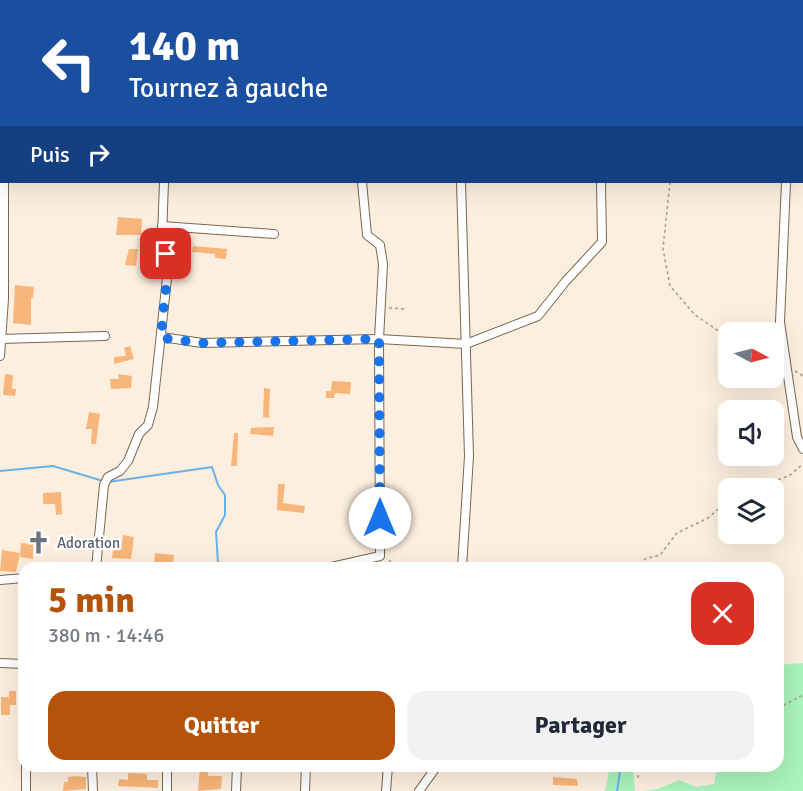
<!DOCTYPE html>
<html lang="fr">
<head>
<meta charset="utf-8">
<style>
	:root { --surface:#fff; --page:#f2f2f3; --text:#1f2937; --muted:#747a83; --accent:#b45309 }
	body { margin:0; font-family:Signika,sans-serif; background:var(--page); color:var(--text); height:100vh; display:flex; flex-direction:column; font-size:22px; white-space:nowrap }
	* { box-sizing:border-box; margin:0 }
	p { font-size:20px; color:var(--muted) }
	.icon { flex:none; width:33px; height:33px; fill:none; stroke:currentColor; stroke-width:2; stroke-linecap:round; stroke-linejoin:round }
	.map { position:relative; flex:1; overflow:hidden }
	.details { position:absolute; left:18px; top:562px; width:766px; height:210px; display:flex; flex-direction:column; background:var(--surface); border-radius:18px; box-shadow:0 6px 24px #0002 }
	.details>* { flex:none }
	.banner { position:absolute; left:0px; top:0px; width:804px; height:183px; box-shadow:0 6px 24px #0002; background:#1a4fa0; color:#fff; overflow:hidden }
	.needle { width:39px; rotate:97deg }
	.buttons { position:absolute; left:718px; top:322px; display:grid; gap:12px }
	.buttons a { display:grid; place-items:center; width:66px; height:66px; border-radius:12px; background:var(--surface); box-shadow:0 6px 24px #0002; font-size:30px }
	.pin { position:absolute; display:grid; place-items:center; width:51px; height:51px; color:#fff; margin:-26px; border-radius:12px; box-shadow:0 3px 9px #0006 }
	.me { position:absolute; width:66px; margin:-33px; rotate:0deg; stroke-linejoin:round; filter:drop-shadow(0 0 4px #0008) }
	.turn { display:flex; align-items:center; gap:21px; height:126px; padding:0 30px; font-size:27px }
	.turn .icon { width:78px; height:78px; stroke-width:2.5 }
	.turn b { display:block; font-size:42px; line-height:51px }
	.then { display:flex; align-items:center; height:57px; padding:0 30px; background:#0003; gap:12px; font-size:22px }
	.round { display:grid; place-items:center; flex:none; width:63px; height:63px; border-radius:18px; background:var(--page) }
	.overview { display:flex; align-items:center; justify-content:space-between; height:102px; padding:0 30px }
	h1 { font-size:36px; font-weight:700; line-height:45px; color:var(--accent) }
	.button { display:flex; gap:12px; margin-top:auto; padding:12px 30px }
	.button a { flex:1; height:69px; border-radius:18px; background:var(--accent); color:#fff; font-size:24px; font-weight:700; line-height:69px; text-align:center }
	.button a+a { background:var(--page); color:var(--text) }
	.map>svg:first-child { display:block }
	.green { fill:#aaf3bd }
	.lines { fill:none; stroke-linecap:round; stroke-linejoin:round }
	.stream { stroke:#6ab1ea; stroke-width:2 }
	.building { fill:#f9b67a }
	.street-casing { stroke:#7b6650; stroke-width:10 }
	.highway-casing { stroke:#d8d6d5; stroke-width:16 }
	.path { stroke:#a59a8d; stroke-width:1.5; stroke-dasharray:3 3; stroke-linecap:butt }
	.street { stroke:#fff; stroke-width:8 }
	.highway { stroke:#f7cf9e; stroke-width:15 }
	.route { stroke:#1a73e8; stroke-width:10; stroke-dasharray:0 18 }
	.labels { text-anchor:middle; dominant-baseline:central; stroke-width:4.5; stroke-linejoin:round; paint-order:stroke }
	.worship-label { font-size:15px; fill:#5b616d; stroke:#fff; text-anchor:start }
</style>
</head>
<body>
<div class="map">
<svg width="803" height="791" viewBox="0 0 803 791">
	<rect width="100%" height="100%" fill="#fdefe0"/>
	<g class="green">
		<path d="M 803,663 L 803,791 L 644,791 L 658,789 L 679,780 L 696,787 L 714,784 L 717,767 L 778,766 L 779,665 Z"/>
		<path d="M 610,767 L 633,767 L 635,791 L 605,791 Z"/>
	</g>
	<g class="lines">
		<g class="stream">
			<path d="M 0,471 L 53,466 L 103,481"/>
			<path d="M 108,482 L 212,467 L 218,485 L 225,495 L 225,515 L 216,532 L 218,563 L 225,568"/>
			<path d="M 617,791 L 620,772 L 618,766"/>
		</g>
	</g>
	<g class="building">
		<path d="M 118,217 L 142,219 L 141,235 L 116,235 Z"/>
		<path d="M 193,246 L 227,249 L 226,259 L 215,258 L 215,254 L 192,252 Z"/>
		<path d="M 129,249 L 138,249 L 136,266 L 125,265 Z"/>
		<path d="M 15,285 L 34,287 L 33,298 L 31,298 L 31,325 L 13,323 Z"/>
		<path d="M 130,346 L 134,359 L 114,364 L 114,357 L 126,356 L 124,348 Z"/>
		<path d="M 5,374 L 13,375 L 12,389 L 16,389 L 15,396 L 3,395 Z"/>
		<path d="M 118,374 L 132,376 L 131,388 L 111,389 L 110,379 L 119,379 Z"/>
		<path d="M 332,381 L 351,382 L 350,394 L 335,393 L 334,398 L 326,398 L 326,391 L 331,391 Z"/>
		<path d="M 264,388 L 270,389 L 269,418 L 263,417 Z"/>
		<path d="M 89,412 L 100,414 L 96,444 L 91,444 L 92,429 L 86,429 Z"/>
		<path d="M 274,427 L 273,436 L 250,434 L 251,428 Z"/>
		<path d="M 234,433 L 238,433 L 237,466 L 231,466 Z"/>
		<path d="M 278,484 L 285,484 L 283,503 L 305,506 L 304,513 L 277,510 Z"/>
		<path d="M 61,492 L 62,514 L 56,515 L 55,504 L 43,504 L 43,493 Z"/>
		<path d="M 123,535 L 134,537 L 131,559 L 112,558 L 114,542 L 122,543 Z"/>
		<path d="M 21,543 L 33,544 L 33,559 L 20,557 Z"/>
		<path d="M 2,550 L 20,553 L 16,572 L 0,571 Z"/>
		<path d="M 155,553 L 174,555 L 172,568 L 154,565 Z"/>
		<path d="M 9,691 L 16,691 L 16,705 L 10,705 L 10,715 L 1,715 L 1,697 L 9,697 Z"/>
		<path d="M 200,766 L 209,766 L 208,776 L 222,776 L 221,789 L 198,791 Z"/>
		<path d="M 128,773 L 147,774 L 147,780 L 158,780 L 158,788 L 118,786 L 119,779 L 128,780 Z"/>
		<path d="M 74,776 L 86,777 L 86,789 L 63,791 L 64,782 L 68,782 L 68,777 Z"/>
		<path d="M 553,777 L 577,779 L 578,786 L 553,785 Z"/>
	</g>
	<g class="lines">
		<defs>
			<g id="street">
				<path d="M 157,0 L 157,2"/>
				<path d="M 347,0 L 347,2"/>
				<path d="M 598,0 L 598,2"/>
				<path d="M 69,2 L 69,0"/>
				<path d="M 222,2 L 222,0"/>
				<path d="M 463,2 L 463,0"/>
				<path d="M 800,2 L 800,0"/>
				<path d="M 461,182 L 469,456 L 462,568"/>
				<path d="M 786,182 L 780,322 L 797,437 L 803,449"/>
				<path d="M 162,226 L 274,234"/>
				<path d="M 162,337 L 202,343 L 379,339 L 466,344 L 538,316 L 565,282 L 602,242 L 601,182"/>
				<path d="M 0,339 L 105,336"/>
				<path d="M 0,356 L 4,299 L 4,182"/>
				<path d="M 96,568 L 104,485 L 108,477 L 120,471 L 128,461 L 139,434 L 148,425 L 153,407 L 168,269 L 162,237 L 164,182"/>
				<path d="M 327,568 L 380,556 L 379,339 L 383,264 L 380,245 L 367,235 L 362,182"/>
				<path d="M 0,580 L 24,578"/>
				<path d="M 0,663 L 24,664"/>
				<path d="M 92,766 L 93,791"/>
				<path d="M 26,791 L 26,766"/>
				<path d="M 167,791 L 167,766"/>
				<path d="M 236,791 L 237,766"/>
				<path d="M 305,791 L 306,766"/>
				<path d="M 386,791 L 388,766"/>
				<path d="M 419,791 L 437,766"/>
			</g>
			<g id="highway">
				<path d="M 260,2 L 265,0"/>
				<path d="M 0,83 L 2,82"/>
			</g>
		</defs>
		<use href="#street" class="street-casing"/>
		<use href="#highway" class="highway-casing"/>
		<g class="path">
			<path d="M 450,0 L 452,2"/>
			<path d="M 685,2 L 685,0"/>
			<path d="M 670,182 L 663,249 L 670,286 L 695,315 L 729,338"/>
			<path d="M 389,308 L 407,309"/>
			<path d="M 795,371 L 803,376"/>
			<path d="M 756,489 L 790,475 L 803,464"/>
			<path d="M 389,560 L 396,568"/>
			<path d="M 635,568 L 645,559 L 660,555 L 677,533 L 708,518 L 729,500"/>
			<path d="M 778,708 L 803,695"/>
			<path d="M 638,778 L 640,766"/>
		</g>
		<use href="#street" class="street"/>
		<use href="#highway" class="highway"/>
	</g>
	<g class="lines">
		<path class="route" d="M 166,254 C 170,282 161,309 162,338 L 202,343 L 379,339 L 380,518"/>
	</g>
	<defs>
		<symbol id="church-bare" viewBox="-9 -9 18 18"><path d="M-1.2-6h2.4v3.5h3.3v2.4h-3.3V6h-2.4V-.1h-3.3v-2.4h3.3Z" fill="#6b7280" stroke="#fff" stroke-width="2.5" paint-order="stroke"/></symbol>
	</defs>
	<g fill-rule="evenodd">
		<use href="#church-bare" x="22" y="526" width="33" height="33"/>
	</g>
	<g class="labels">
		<g class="worship-label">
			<text x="57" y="543">Adoration</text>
		</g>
	</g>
</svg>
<div class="buttons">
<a><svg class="needle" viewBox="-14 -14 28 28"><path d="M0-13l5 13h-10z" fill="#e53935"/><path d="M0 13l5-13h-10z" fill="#747a83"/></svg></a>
<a><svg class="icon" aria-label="sound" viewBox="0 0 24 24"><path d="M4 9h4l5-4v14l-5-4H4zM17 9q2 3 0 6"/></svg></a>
<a><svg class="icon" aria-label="layers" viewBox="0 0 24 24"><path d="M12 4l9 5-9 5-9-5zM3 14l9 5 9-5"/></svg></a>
</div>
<div class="pin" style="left:166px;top:254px;background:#d93025"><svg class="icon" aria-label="arrive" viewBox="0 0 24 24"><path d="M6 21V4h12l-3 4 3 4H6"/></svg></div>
<svg class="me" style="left:380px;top:518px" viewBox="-20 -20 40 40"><circle r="19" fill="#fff"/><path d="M0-13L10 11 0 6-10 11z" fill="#1a73e8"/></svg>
<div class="banner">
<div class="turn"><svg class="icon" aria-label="left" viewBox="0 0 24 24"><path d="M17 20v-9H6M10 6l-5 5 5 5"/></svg><div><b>140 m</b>Tournez à gauche</div></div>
<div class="then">Puis<svg class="icon" aria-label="right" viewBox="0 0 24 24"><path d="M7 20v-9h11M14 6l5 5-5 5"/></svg></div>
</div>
<section class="details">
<div class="overview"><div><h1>5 min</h1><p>380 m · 14:46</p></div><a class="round" style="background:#d93025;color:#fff"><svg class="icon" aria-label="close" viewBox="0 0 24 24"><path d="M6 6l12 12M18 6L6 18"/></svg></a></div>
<div class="button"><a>Quitter</a><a>Partager</a></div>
</section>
</div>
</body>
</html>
